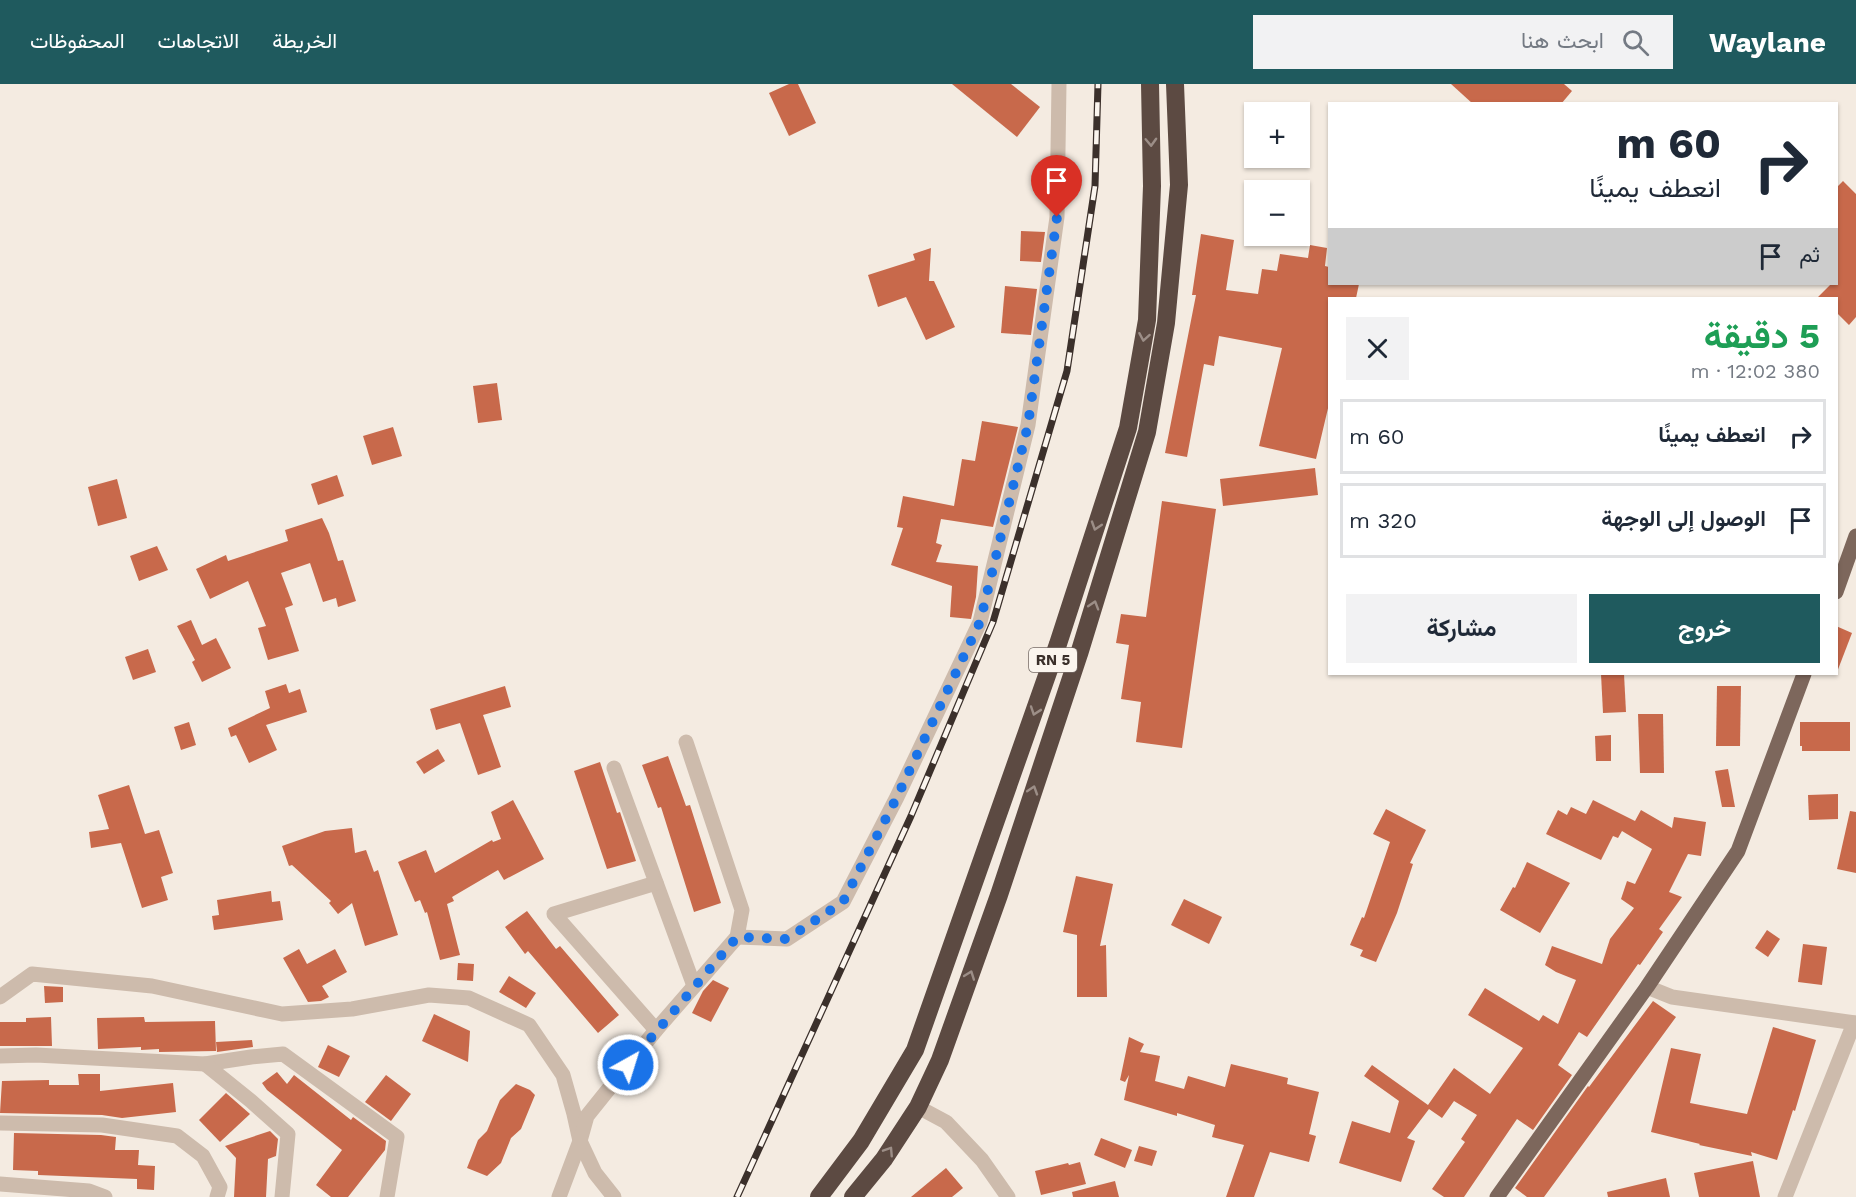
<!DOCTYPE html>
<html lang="ar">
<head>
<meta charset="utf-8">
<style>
	:root { --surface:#fff; --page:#f2f2f3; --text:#1f2937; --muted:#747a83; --line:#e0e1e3; --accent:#1f5a5e }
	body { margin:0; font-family:"Work Sans",Vazirmatn,sans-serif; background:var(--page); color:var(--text); direction:rtl; height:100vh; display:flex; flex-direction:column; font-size:22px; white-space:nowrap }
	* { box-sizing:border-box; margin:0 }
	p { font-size:20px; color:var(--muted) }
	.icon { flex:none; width:33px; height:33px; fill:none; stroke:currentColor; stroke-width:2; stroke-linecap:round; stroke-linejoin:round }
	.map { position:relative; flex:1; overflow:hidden; direction:ltr }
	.drawer { position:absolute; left:1328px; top:213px; width:510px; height:378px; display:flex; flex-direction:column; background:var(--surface); border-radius:0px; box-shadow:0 2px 4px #0004; direction:rtl }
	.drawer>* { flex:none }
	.guide { position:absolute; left:1328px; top:18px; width:510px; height:183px; border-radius:0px; box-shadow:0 2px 4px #0004; direction:rtl; background:#fff; color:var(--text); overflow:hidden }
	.fabs { position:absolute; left:1244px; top:18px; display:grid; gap:12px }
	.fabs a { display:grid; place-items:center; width:66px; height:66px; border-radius:0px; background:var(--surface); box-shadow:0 2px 4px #0004; font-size:30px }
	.pin { position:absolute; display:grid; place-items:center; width:51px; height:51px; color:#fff; margin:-62px -26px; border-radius:50% 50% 50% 0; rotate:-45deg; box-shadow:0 0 6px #0007 }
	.pin .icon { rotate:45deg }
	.me { position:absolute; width:66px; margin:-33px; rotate:39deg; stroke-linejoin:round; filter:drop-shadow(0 0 4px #0008) }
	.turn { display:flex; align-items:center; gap:21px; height:126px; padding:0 18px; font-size:27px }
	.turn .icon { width:78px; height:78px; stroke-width:2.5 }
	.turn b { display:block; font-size:42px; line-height:51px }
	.then { display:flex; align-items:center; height:57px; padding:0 18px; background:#0003; gap:12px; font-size:22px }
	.round { display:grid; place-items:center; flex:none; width:63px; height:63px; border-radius:0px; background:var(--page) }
	.headline { display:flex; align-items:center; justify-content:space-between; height:102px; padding:0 18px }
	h1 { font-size:36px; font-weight:700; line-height:45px; color:#1e9e55 }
	.primary-button { display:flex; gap:12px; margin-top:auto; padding:12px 18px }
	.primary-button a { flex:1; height:69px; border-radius:0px; background:var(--accent); color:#fff; font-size:24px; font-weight:700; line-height:69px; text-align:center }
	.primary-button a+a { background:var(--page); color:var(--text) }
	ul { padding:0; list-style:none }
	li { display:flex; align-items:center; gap:18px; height:75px; margin:0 12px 9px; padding:0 6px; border:3px solid var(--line); border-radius:0px }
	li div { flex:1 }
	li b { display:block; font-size:22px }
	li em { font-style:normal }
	header { display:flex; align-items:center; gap:36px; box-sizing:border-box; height:84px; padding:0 30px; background:var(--accent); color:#fff }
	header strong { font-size:28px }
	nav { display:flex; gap:33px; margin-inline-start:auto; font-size:21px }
	.search { width:420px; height:54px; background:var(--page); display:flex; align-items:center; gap:15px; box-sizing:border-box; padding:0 21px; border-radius:0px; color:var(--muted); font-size:22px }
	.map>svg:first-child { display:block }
	.building { fill:#c8694b }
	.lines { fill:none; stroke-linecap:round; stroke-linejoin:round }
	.minor { stroke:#cdbbac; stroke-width:15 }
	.major { stroke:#7d675c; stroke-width:15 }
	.highway { stroke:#5c4a42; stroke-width:18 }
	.rail-casing { stroke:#3b302b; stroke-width:7 }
	.rail { stroke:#fbf5ee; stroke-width:4.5; stroke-dasharray:14; stroke-linecap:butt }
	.oneway { stroke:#9c8e87 }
	.route { stroke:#1a73e8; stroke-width:10; stroke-dasharray:0 18 }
	.labels { text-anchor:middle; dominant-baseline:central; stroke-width:4.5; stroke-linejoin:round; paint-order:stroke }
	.shield { fill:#fbf5ee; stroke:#756b66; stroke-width:1.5 }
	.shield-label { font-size:15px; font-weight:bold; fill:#3b302b }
</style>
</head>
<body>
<header>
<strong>Waylane</strong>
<div class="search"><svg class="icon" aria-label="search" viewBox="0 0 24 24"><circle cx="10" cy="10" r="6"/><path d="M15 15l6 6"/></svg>ابحث هنا</div>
<nav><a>الخريطة</a><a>الاتجاهات</a><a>المحفوظات</a></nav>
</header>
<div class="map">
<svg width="1856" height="1113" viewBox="0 0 1856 1113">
	<rect width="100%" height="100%" fill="#f4ebe1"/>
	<g class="building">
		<path d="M 789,0 L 798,0 L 816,39 L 789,52 L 769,9 Z"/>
		<path d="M 952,0 L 1011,0 L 1040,23 L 1017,53 Z"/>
		<path d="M 1451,0 L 1564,0 L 1572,7 L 1561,20 L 1473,20 Z"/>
		<path d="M 1843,97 L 1856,110 L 1856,233 L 1849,241 L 1836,228 L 1836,214 L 1817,214 L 1831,200 L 1836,200 L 1836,104 Z"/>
		<path d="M 1021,147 L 1045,148 L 1041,178 L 1020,177 Z"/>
		<path d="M 1201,150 L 1234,156 L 1226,206 L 1258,210 L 1262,185 L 1277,187 L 1280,170 L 1308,174 L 1310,161 L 1327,164 L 1325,182 L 1329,183 L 1329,200 L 1359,200 L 1356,214 L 1329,214 L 1329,320 L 1316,375 L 1259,362 L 1282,264 L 1219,252 L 1214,282 L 1204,280 L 1187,373 L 1165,369 L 1196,211 L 1192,211 Z"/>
		<path d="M 931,164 L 929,197 L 934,197 L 955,243 L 926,256 L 906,213 L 878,223 L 868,191 L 915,176 L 913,170 Z"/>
		<path d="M 1005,202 L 1037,205 L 1031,251 L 1001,249 Z"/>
		<path d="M 497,299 L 502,336 L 478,339 L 473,302 Z"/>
		<path d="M 982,337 L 1018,343 L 993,443 L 941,435 L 936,459 L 942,461 L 936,478 L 978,482 L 976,513 L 971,535 L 950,533 L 952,502 L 891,481 L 903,444 L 897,443 L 903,412 L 954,422 L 962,375 L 975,377 Z"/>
		<path d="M 393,343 L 402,372 L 372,381 L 363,352 Z"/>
		<path d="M 1315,384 L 1318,411 L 1223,422 L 1220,395 Z"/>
		<path d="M 337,391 L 344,412 L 318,421 L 311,400 Z"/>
		<path d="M 117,395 L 127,434 L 98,442 L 88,403 Z"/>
		<path d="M 1162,417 L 1216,425 L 1182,664 L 1136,658 L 1141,618 L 1121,615 L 1129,561 L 1116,559 L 1121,530 L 1146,533 Z"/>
		<path d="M 322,434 L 329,449 L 338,477 L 343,476 L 356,517 L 338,523 L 336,514 L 323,518 L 310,479 L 281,489 L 293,521 L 285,524 L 299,567 L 268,576 L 258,544 L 266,542 L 248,497 L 210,515 L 196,485 L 226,471 L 228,477 L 288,457 L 285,446 Z"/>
		<path d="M 157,462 L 168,486 L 139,497 L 130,472 Z"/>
		<path d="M 191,536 L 202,561 L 216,554 L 231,584 L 202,598 L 192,578 L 195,576 L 177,542 Z"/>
		<path d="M 1836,542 L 1852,549 L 1837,588 L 1836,588 Z"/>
		<path d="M 148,565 L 156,588 L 133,596 L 125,573 Z"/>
		<path d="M 1601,590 L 1624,590 L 1626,628 L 1603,629 Z"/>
		<path d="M 286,600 L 289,609 L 300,605 L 307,628 L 266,641 L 277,666 L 249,679 L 236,651 L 231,653 L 228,644 L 270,624 L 265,607 Z"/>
		<path d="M 505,602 L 511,623 L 483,631 L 501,683 L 478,691 L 460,639 L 436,646 L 430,625 Z"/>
		<path d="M 1717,602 L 1741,602 L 1740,662 L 1716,662 Z"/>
		<path d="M 1638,630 L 1663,630 L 1664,689 L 1640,689 Z"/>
		<path d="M 189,638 L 196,661 L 181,666 L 174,643 Z"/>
		<path d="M 1800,638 L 1850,638 L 1850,667 L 1802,667 L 1802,662 L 1800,662 Z"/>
		<path d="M 1611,651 L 1611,677 L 1596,677 L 1595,652 Z"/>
		<path d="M 438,665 L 445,677 L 424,690 L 416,678 Z"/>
		<path d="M 668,672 L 686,722 L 690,721 L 721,819 L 694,828 L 661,723 L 658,724 L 642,681 Z"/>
		<path d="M 600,678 L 617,729 L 620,728 L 636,777 L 607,785 L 574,687 Z"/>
		<path d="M 1728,685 L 1735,723 L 1722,723 L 1715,687 Z"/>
		<path d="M 129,701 L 145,750 L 159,746 L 173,789 L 161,793 L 168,816 L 142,824 L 121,759 L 91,764 L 89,748 L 109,745 L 98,711 Z"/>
		<path d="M 1838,710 L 1838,735 L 1809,736 L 1808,711 Z"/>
		<path d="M 513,716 L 544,775 L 504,796 L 498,786 L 452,813 L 454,817 L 447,820 L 460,871 L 440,876 L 427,828 L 425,829 L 420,816 L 415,818 L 398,778 L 426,766 L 435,789 L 492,756 L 493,758 L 501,755 L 491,728 Z"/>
		<path d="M 1593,716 L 1635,737 L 1641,726 L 1672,744 L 1674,733 L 1706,738 L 1701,772 L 1688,770 L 1669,808 L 1682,813 L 1659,845 L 1663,848 L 1640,881 L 1638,880 L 1587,953 L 1579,948 L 1558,981 L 1572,991 L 1533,1046 L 1517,1035 L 1464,1113 L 1444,1113 L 1432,1105 L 1465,1058 L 1461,1055 L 1477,1031 L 1454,1017 L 1442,1034 L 1429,1025 L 1407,1054 L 1415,1057 L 1401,1098 L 1339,1079 L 1352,1037 L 1390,1049 L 1399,1017 L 1364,992 L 1372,981 L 1428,1021 L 1454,984 L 1490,1010 L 1523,964 L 1468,931 L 1485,904 L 1539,937 L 1543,931 L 1558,940 L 1576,896 L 1556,888 L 1545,881 L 1552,862 L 1602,880 L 1610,855 L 1634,824 L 1621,815 L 1627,797 L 1635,800 L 1652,765 L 1622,747 L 1618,754 L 1613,752 L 1601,776 L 1546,750 L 1558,726 L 1567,731 L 1571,723 L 1586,730 Z"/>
		<path d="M 1386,725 L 1426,746 L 1410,779 L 1413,780 L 1397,829 L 1376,878 L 1360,872 L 1363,866 L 1350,861 L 1362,833 L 1364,834 L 1390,758 L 1373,750 Z"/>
		<path d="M 1850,727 L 1856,728 L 1856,789 L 1837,785 Z"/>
		<path d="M 352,744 L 355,769 L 366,766 L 374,788 L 378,786 L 398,851 L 365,862 L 352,819 L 338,830 L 329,819 L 331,817 L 292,781 L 289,782 L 282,762 L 325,747 Z"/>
		<path d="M 1527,778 L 1570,799 L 1540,849 L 1500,826 L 1513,803 L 1515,804 Z"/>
		<path d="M 1076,792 L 1113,800 L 1100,862 L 1106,861 L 1107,913 L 1077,913 L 1077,851 L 1063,848 Z"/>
		<path d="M 271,807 L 272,818 L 280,817 L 283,836 L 214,846 L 212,832 L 219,831 L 217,816 Z"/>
		<path d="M 1184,815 L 1222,833 L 1209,860 L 1171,841 Z"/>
		<path d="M 527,827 L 556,865 L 560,862 L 619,931 L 598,949 L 528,867 L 525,870 L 505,843 Z"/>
		<path d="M 1767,846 L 1780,855 L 1768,873 L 1755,864 Z"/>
		<path d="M 1803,860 L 1827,863 L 1822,901 L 1798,898 Z"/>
		<path d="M 299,865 L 307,880 L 335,865 L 347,888 L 322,902 L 329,913 L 321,917 L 308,918 L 283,874 Z"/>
		<path d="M 458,879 L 474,880 L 473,897 L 457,896 Z"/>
		<path d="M 509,892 L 536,909 L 526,924 L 499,908 Z"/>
		<path d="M 713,896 L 729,904 L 711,938 L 692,929 L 703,907 Z"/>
		<path d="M 44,902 L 63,903 L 63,918 L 45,919 Z"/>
		<path d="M 1653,917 L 1676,933 L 1544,1113 L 1527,1113 L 1515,1104 L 1588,1002 L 1589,1003 Z"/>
		<path d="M 434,930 L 470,947 L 468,978 L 422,957 Z"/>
		<path d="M 51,933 L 52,962 L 0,962 L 0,938 L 26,938 L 26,934 Z"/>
		<path d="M 144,933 L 145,938 L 215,937 L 216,967 L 159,968 L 159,965 L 141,966 L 141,963 L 98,965 L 97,934 Z"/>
		<path d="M 1773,943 L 1816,956 L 1795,1027 L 1793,1026 L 1777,1076 L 1751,1068 L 1752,1072 L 1699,1061 L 1700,1060 L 1651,1048 L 1671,964 L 1701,970 L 1690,1019 L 1747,1030 Z"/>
		<path d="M 1129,953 L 1144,960 L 1140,968 L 1160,972 L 1155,997 L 1184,1005 L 1188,992 L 1225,1003 L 1231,980 L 1288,994 L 1287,1000 L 1319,1008 L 1309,1050 L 1316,1052 L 1309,1078 L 1270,1068 L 1254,1113 L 1226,1113 L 1244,1061 L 1212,1053 L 1215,1041 L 1177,1029 L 1177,1032 L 1124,1016 L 1129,991 L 1125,998 L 1120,996 Z"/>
		<path d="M 252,956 L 253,963 L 217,968 L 216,958 Z"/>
		<path d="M 328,961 L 350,972 L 339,993 L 318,983 Z"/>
		<path d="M 277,988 L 287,1000 L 294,991 L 351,1036 L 353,1033 L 386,1057 L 385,1066 L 348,1113 L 331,1113 L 316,1101 L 342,1066 L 267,1006 L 262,999 Z"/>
		<path d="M 78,990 L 100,990 L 100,1007 L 173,999 L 176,1028 L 122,1034 L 102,1031 L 0,1029 L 2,997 L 49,996 L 49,1001 L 79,1001 Z"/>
		<path d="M 386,991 L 411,1010 L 391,1037 L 365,1018 Z"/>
		<path d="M 516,1000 L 530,1006 L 535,1011 L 521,1045 L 511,1054 L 501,1079 L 487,1092 L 467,1084 L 478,1056 L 487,1047 L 500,1016 Z"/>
		<path d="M 226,1009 L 250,1030 L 220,1058 L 199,1036 Z"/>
		<path d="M 270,1047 L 278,1055 L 276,1072 L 268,1075 L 266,1113 L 234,1113 L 236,1074 L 225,1062 Z"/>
		<path d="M 14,1049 L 101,1051 L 116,1053 L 115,1066 L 139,1066 L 138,1081 L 155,1082 L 154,1106 L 137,1105 L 137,1095 L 38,1091 L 38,1087 L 13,1086 Z"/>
		<path d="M 1101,1054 L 1132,1066 L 1125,1084 L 1094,1071 Z"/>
		<path d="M 1139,1062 L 1157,1067 L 1152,1082 L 1134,1077 Z"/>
		<path d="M 1753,1077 L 1760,1113 L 1699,1113 L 1694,1089 Z"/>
		<path d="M 1080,1078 L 1086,1100 L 1041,1111 L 1035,1087 L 1068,1079 L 1069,1081 Z"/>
		<path d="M 946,1084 L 963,1104 L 952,1113 L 911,1113 Z"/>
		<path d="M 1666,1094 L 1670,1113 L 1608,1113 L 1607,1108 Z"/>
		<path d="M 1115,1097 L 1119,1113 L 1073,1113 L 1072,1108 Z"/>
	</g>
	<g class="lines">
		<g class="minor">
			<path d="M 614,684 L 694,902"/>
			<path d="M 737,853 L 787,855 L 843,818 L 897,713 L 980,538 L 1028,341 L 1057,133 L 1059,0"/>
			<path d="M 1647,903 L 1672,913 L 1856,939"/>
			<path d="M 0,913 L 32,890 L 152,902 L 282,930 L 352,925 L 429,911 L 469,914 L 529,941 L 563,991 L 574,1030 L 580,1057 L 595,1089 L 614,1113"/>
			<path d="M 656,946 L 554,830 L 656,799"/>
			<path d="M 0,972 L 36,971 L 205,980 L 251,973 L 283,970 L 397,1053 L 387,1113"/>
			<path d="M 205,980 L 251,1017 L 288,1050 L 282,1113"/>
			<path d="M 918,1023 L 946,1038 L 982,1076 L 1008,1113"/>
			<path d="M 0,1039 L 102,1041 L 177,1052 L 203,1072 L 220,1103 L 217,1113"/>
			<path d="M 0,1100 L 89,1107 L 105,1113"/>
			<path d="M 559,1113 L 580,1057 L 587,1032 L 656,946 L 737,853 L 742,826 L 686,658"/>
			<path d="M 1785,1113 L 1854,939"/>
		</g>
		<g class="major">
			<path d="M 1836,508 L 1856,452"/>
			<path d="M 1497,1113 L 1647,903 L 1738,767 L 1804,590"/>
		</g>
		<g class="highway">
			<path d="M 819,1113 L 861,1057 L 915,966 L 1058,560 L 1128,344 L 1147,236 L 1152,102 L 1150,0"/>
			<path d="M 853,1113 L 884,1075 L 918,1023 L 940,976 L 999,811 L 1079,570 L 1147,348 L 1166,239 L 1179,101 L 1175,0"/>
		</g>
		<defs>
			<path id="rail" d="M 737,1113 L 911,732 L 993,538 L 1067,287 L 1095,102 L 1098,0"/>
		</defs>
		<use href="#rail" class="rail-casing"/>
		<use href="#rail" class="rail"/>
	</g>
	<defs><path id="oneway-chevron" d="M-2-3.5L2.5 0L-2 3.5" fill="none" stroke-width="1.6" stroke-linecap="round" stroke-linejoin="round" transform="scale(1.5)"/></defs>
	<g class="oneway">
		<use href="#oneway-chevron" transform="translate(1151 58) rotate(88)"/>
		<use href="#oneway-chevron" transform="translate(1144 253) rotate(100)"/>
		<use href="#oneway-chevron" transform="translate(1096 442) rotate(108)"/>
		<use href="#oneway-chevron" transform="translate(1094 521) rotate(-73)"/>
		<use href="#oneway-chevron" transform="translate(1035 627) rotate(109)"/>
		<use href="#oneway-chevron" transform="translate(1033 706) rotate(-72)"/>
		<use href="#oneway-chevron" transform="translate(970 891) rotate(-70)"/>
		<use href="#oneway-chevron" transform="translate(889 1067) rotate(-57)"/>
	</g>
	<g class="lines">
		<path class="route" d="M 628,981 L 737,853 L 787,855 L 843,818 L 897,713 L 980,538 L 1028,341 L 1057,133"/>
	</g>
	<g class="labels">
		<rect class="shield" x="1029" y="564" width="48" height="24" rx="4.5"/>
		<g class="shield-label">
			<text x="1053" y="576">RN 5</text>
		</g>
	</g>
</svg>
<div class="fabs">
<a>+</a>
<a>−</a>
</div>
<div class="pin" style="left:1057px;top:133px;background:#d93025"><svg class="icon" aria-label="arrive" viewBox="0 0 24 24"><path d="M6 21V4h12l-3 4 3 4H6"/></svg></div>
<svg class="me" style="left:628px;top:981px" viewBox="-20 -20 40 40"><circle r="17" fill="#1a73e8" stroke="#fff" stroke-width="3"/><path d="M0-11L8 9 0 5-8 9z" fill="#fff"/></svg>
<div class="guide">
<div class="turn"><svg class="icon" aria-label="right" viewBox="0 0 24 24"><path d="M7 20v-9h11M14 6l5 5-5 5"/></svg><div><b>60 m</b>انعطف يمينًا</div></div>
<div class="then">ثم<svg class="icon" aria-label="arrive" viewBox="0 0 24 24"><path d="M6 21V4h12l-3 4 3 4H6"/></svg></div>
</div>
<section class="drawer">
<div class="headline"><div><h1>5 دقيقة</h1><p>380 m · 12:02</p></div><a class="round"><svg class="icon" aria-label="close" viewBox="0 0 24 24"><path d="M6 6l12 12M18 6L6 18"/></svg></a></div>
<ul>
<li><svg class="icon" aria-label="right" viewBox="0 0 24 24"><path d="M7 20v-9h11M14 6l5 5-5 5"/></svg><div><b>انعطف يمينًا</b></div><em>60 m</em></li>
<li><svg class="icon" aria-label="arrive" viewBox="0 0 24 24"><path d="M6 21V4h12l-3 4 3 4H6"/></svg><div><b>الوصول إلى الوجهة</b></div><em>320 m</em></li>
</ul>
<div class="primary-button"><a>خروج</a><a>مشاركة</a></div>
</section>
</div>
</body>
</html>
